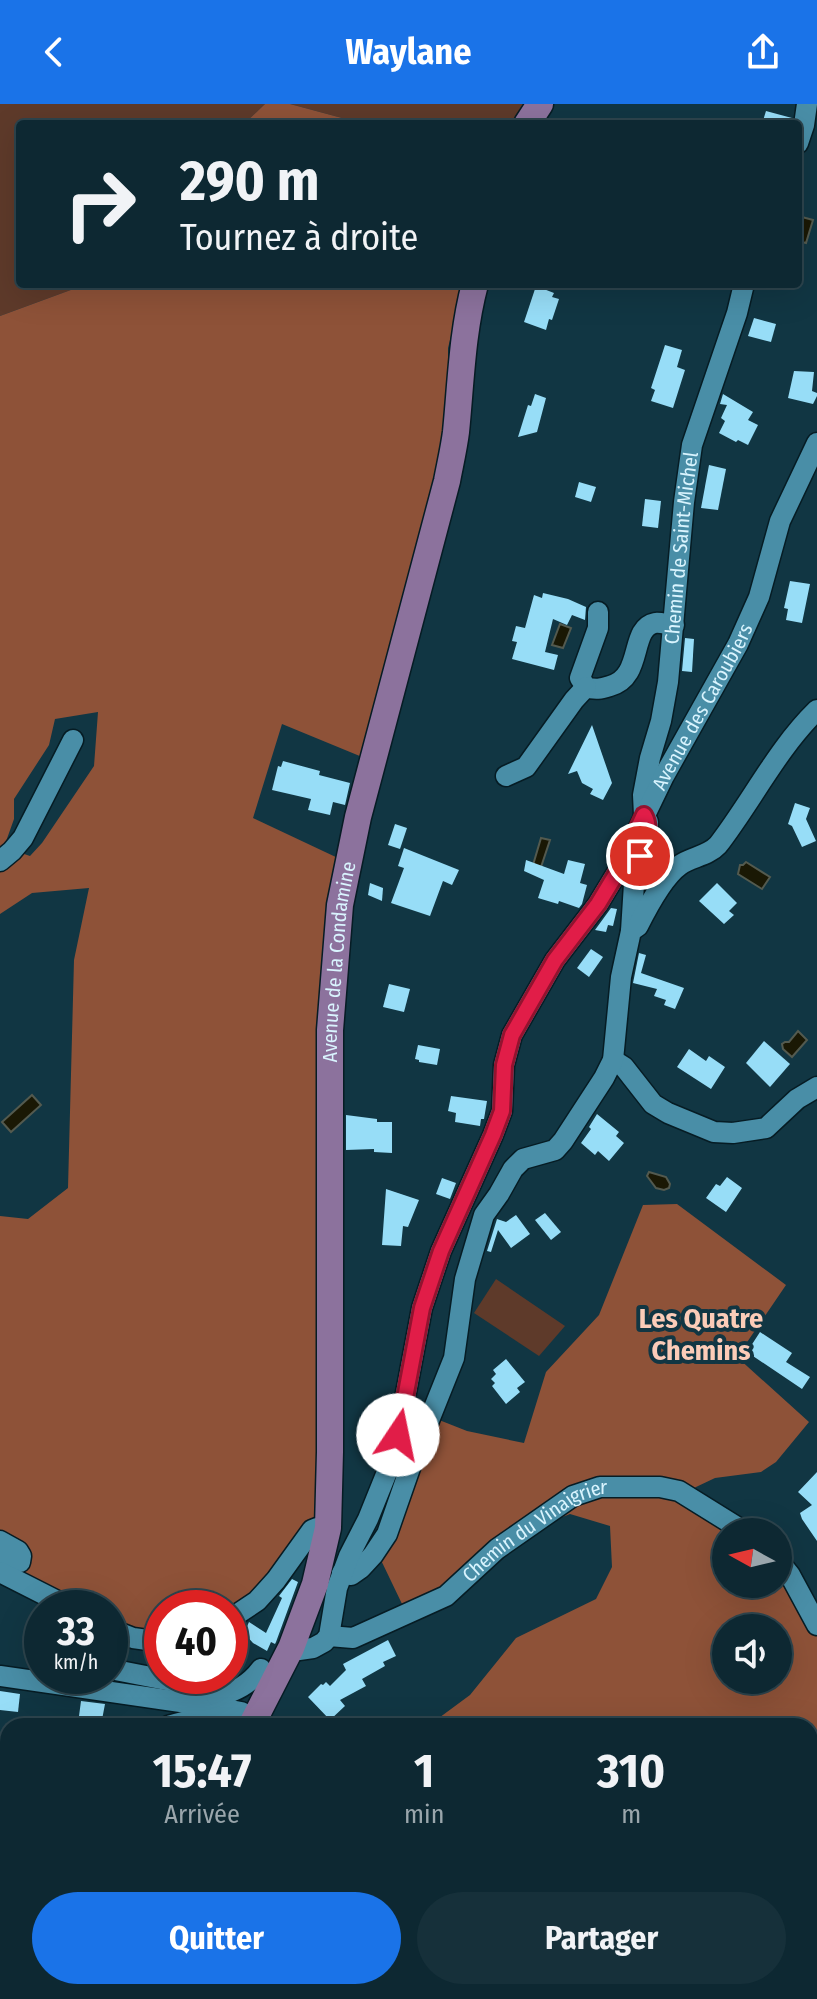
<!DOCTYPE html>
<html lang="fr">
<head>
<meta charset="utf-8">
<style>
	:root { --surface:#0d2832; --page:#16303a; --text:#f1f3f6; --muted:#9aa6ac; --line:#2d444d; --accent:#1a73e8 }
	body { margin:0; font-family:"Fira Sans Condensed",sans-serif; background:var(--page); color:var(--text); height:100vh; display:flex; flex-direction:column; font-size:30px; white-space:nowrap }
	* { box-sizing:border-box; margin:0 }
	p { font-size:26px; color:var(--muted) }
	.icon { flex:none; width:44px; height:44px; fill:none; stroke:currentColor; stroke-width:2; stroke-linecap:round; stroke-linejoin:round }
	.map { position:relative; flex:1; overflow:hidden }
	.sheet { position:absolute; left:0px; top:1614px; width:818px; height:282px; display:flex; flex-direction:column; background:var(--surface); border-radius:24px 24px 0 0; box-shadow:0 8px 32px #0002,0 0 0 2px var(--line) }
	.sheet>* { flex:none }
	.hud { position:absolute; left:16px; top:16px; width:786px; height:168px; border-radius:8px; box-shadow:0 8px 32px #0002,0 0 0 2px var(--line); background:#0d2832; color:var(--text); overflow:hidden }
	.needle { width:52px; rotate:278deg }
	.controls { position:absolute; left:712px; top:1414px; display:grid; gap:16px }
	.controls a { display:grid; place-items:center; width:80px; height:80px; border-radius:50%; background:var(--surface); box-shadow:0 8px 32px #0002,0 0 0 2px var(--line); font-size:40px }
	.speed { position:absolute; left:24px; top:1486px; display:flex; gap:16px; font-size:40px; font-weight:700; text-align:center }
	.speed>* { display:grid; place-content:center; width:104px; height:104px; border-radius:50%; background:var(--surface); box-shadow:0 8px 32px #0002,0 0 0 2px var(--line); line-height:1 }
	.speed small { font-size:20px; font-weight:400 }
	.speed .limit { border:12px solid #d22; background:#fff; color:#111 }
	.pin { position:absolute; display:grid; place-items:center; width:68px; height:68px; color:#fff; margin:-34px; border:4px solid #fff; border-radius:50%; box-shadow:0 2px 8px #0007 }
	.me { position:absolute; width:88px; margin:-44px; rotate:11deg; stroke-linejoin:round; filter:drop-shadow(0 0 6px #0008) }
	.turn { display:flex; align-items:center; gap:28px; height:168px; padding:0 32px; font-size:36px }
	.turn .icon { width:104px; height:104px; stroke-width:2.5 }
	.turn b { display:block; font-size:56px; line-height:68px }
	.eta { display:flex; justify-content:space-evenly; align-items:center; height:136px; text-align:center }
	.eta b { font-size:48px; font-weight:700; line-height:56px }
	.cta { display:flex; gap:16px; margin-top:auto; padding:16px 32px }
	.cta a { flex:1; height:92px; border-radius:48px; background:var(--accent); color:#fff; font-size:32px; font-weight:700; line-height:92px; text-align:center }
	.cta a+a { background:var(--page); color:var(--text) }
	header { display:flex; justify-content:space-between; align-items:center; height:104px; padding:0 32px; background:var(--accent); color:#fff; font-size:36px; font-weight:700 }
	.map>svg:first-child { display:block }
	.green { fill:#5e3a2a }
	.forest { fill:#8e5238; fill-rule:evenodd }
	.water { fill:#1a1804; stroke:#535a4f; stroke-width:2 }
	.building { fill:#97ddf7 }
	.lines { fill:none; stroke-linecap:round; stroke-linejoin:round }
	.minor-casing { stroke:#061c24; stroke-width:23 }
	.major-casing { stroke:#061c24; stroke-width:29 }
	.minor { stroke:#498ea7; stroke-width:20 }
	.major { stroke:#8c729d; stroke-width:26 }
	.route-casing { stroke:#92132f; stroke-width:20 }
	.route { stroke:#e11d48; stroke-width:14 }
	.labels { text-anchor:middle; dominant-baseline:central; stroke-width:8; stroke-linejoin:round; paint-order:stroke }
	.street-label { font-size:20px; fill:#d9f4fe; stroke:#113643 }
	.district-label { font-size:28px; font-weight:bold; fill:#fbccb8; stroke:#113643 }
</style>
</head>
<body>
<header><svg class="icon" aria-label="back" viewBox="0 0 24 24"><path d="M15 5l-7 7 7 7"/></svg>Waylane<svg class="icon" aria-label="share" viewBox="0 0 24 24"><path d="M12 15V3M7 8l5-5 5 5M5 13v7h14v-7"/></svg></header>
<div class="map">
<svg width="817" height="1895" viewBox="0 0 817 1895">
	<rect width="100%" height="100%" fill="#113643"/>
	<g class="green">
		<path d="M 0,0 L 265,0 L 244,20 L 20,20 L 20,180 L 87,180 L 0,212 Z"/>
		<path d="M 290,0 L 527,0 L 517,20 L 344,20 L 342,14 Z"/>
		<path d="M 496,1175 L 565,1222 L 539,1252 L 474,1209 Z"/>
	</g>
	<g class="forest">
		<path d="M 265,0 L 290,0 L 342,14 L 344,20 L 244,20 Z"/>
		<path d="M 87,180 L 464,180 L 448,244 L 448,299 L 442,348 L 367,655 L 282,620 L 253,714 L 340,755 L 318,1408 L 303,1425 L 274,1474 L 230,1504 L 162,1504 L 162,1533 L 110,1520 L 110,1504 L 75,1504 L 0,1467 L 0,1112 L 28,1115 L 68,1084 L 74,856 L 89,784 L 32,789 L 0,810 L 0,212 ZM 98,608 L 94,662 L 42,739 L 30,752 L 4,743 L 14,715 L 14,695 L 49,641 L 55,615 Z"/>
		<path d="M 677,1100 L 786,1181 L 737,1253 L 809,1318 L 776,1358 L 761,1368 L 715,1374 L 696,1383 L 679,1395 L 734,1428 L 726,1428 L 726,1480 L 778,1480 L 778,1463 L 817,1529 L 817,1895 L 378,1895 L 375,1888 L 810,1888 L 810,1622 L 428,1622 L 470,1591 L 516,1534 L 596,1495 L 612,1463 L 610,1422 L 570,1410 L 494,1440 L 443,1486 L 403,1502 L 379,1452 L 429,1312 L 467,1327 L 524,1339 L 546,1268 L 599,1211 L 643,1101 ZM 726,1524 L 778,1524 L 778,1576 L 726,1576 Z"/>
		<path d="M 0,1756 L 8,1757 L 8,1888 L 184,1888 L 185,1895 L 0,1895 Z"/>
	</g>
	<g class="water">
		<path d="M 802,113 L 813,116 L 806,139 L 798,137 L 798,117 Z"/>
		<path d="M 560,520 L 571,524 L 563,544 L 552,541 Z"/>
		<path d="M 541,734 L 550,736 L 541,763 L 533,761 Z"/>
		<path d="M 746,758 L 770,773 L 762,785 L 738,770 L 740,761 L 743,761 Z"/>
		<path d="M 798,927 L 807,936 L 792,953 L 783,945 L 782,940 L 785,938 L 789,938 Z"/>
		<path d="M 32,991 L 41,1001 L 11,1028 L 2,1018 Z"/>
		<path d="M 649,1068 L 666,1073 L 670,1080 L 669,1084 L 664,1086 L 656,1084 L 647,1072 Z"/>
	</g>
	<g class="building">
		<path d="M 766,7 L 792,14 L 791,20 L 762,20 Z"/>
		<path d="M 536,182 L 554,189 L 552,193 L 559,195 L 552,216 L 549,215 L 546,226 L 524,218 Z"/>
		<path d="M 754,214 L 776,220 L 771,238 L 748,232 Z"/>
		<path d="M 665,241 L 682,246 L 677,263 L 685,266 L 673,304 L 651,297 L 655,286 L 651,284 Z"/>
		<path d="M 794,267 L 814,268 L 812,287 L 817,289 L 817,292 L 813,300 L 788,294 Z"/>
		<path d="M 535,290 L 546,294 L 537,328 L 518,333 L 528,301 L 531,302 Z"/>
		<path d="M 723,290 L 753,308 L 748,316 L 758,321 L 748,341 L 738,336 L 736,338 L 719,329 L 725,317 L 721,314 L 727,301 L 720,300 Z"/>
		<path d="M 709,361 L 726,365 L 718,406 L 701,404 Z"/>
		<path d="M 579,378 L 596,383 L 591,398 L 575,393 Z"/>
		<path d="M 645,395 L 661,397 L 658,424 L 642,422 Z"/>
		<path d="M 790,477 L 810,480 L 802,519 L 786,516 L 788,505 L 784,504 Z"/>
		<path d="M 543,489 L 568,495 L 586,503 L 585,516 L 572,511 L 567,521 L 553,515 L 545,548 L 558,551 L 554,566 L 512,555 L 517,538 L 512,537 L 516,522 L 525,524 L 534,491 L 542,494 Z"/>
		<path d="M 685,534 L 694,535 L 692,568 L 682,567 Z"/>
		<path d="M 592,621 L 612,679 L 603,696 L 590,690 L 593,685 L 582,679 L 577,667 L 568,670 Z"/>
		<path d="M 283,657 L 320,667 L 319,671 L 350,679 L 345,701 L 333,698 L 330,711 L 308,706 L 311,695 L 272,686 L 278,662 L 281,663 Z"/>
		<path d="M 795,699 L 810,704 L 806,715 L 816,737 L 802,743 L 792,722 L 788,720 Z"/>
		<path d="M 395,720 L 407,724 L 400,745 L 388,741 Z"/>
		<path d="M 404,744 L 459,766 L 452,781 L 443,777 L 430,812 L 391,799 L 404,764 L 398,762 Z"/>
		<path d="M 526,756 L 564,770 L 568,756 L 585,760 L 580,779 L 587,781 L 582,800 L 579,804 L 559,797 L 558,800 L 538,794 L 544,776 L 524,767 Z"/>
		<path d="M 370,779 L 383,784 L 382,797 L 368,791 Z"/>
		<path d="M 717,779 L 737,799 L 729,807 L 734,811 L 724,820 L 699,797 Z"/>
		<path d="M 611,804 L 617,805 L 613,822 L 608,821 L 606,828 L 595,826 Z"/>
		<path d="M 591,845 L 603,853 L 589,873 L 577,864 Z"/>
		<path d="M 639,849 L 646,851 L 641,869 L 684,884 L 675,905 L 664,901 L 666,896 L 654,892 L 657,885 L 633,879 Z"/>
		<path d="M 389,880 L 410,885 L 404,908 L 383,903 Z"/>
		<path d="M 764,937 L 790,960 L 770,983 L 746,959 Z"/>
		<path d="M 418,941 L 440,945 L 437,961 L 419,958 L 419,956 L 415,955 Z"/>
		<path d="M 689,945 L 706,957 L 709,952 L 725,963 L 711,985 L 677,963 Z"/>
		<path d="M 451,992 L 487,997 L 484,1015 L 481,1015 L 480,1022 L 455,1018 L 456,1009 L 448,1007 Z"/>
		<path d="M 597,1010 L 619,1028 L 616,1032 L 624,1039 L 609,1057 L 598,1047 L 595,1051 L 581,1039 L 591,1025 L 589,1023 Z"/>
		<path d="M 346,1011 L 377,1015 L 377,1018 L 392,1018 L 392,1049 L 374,1048 L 374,1045 L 346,1046 Z"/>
		<path d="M 727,1073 L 742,1084 L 726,1108 L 706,1094 L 716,1080 L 720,1082 Z"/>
		<path d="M 442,1074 L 456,1079 L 450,1095 L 436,1090 Z"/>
		<path d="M 386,1085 L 419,1096 L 408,1123 L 403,1122 L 401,1142 L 382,1141 Z"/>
		<path d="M 545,1109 L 561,1128 L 551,1136 L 535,1116 Z"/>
		<path d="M 516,1111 L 530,1130 L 511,1144 L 498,1126 L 491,1148 L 487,1147 L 497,1115 L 506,1118 Z"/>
		<path d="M 760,1228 L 792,1249 L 786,1258 L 810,1273 L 802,1285 L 747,1248 Z"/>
		<path d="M 506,1255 L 525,1278 L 517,1284 L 520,1288 L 506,1300 L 492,1282 L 495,1279 L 491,1275 L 496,1270 L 493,1266 Z"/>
		<path d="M 817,1368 L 817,1437 L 802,1415 L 800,1409 L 812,1401 L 798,1388 Z"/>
		<path d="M 292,1475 L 298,1478 L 276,1538 L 275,1540 L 271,1538 L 267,1547 L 253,1539 L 244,1529 L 249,1518 L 266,1529 L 282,1494 L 279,1492 Z"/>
		<path d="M 388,1536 L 396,1552 L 383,1558 L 385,1562 L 362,1575 L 366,1582 L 340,1596 L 345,1602 L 330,1616 L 308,1593 L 321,1580 L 323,1581 L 326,1578 L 330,1582 L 346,1566 L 343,1560 Z"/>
		<path d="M 0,1587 L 20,1590 L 18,1608 L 0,1606 Z"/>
		<path d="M 81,1597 L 105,1600 L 101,1621 L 93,1620 L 93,1622 L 81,1622 L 82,1613 L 79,1612 Z"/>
	</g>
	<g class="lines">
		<defs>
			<g id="minor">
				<path d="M 798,39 L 804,21 L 807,0"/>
				<path d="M 598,508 L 598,524 L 580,574 L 586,583 C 595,586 601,585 610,582 C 644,573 629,524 655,519 C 660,518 669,521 674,521"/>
				<path d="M 506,672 L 526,663 L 574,596 L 586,583"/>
				<path d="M 0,757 L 12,747 L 23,734 L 73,636"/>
				<path id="s1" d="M 631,827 L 634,780 L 640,752 L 648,732 L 648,718 L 644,711 L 643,691 L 650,654 L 661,617 L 668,578 L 684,398 L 692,341 L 737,209 L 744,180"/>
				<path d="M 613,956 L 624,963 L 653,1000 L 668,1009 L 714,1028 L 733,1029 L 766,1024 L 797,995 L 817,983"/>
				<path d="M 0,1437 L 18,1447 L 21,1452 L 20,1458 L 12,1458 L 0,1454"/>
				<path d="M 778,1456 L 790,1471 L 817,1521"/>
				<path d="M 0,1468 L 71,1504"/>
				<path d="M 342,1469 L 351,1471 L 361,1464 L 373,1451 L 387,1430 L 410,1364 L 454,1254 L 465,1175 L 484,1111 L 499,1090 L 513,1065 L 523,1055 L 555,1046 L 563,1037 L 604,974 L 613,956 L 621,873 L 631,827 L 638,822 C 647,804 663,773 680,761 C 691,753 708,752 718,741 C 752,697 777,645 817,606"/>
				<path d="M 230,1515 L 257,1497 L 276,1476 L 312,1426 L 317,1424 L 328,1424"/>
				<path d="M 110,1525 L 133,1534 L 162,1538"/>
				<path id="s2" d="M 329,1532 L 353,1534 L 446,1492 L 497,1445 L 573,1392 L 600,1383 L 660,1383 L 679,1387 L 745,1428"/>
				<path id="s3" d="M 291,1544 L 299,1546 L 313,1544 L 324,1538 L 329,1532 L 337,1484 L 349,1452 L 368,1415 L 389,1363 L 398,1331 L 422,1204 L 441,1147 L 493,1031 L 502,1007 L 504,961 L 512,931 L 555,856 L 598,800 L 618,767 L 664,672 L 738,540 L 759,493 L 780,417 L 817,339"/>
				<path d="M 110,1565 L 202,1583 L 217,1593 C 213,1615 187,1616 168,1622"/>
				<path d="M 0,1572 L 215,1603 L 241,1608 L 255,1615"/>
				<path d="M 217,1593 C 236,1587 249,1581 261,1565"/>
				<path d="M 0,1657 L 8,1655"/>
				<path d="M 261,1895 L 262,1888"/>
			</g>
			<g id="major">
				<path d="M 527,20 L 540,0"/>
				<path id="s4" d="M 251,1622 L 291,1544 L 315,1480 L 328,1424 L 330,1348 L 330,926 L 340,801 L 358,713 L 447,377 C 450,361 454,344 456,328 C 461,278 462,229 475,180"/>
				<path d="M 155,1895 L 164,1888"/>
			</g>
		</defs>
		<use href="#minor" class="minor-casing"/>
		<use href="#major" class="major-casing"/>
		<use href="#minor" class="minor"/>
		<use href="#major" class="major"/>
	</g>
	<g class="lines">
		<defs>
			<path id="route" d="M 398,1331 L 422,1204 L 441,1147 L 493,1031 L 502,1007 L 504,961 L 512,931 L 555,856 L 598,800 L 618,767 L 644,711 C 652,725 645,738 640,752"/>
		</defs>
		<use href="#route" class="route-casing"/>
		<use href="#route" class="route"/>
	</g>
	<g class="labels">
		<g class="street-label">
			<text stroke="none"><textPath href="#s1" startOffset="390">Chemin de Saint-Michel</textPath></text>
			<text stroke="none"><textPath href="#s3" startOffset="1056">Avenue des Caroubiers</textPath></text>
			<text stroke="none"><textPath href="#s4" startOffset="780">Avenue de la Condamine</textPath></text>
			<text stroke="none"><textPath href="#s2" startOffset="238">Chemin du Vinaigrier</textPath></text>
		</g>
		<g class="district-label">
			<text x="701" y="1214">Les Quatre<tspan x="701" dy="32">Chemins</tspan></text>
		</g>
	</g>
</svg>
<div class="controls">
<a><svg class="needle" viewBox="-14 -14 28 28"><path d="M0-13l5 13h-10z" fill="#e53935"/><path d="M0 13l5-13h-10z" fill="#9aa6ac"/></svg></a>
<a><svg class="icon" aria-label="sound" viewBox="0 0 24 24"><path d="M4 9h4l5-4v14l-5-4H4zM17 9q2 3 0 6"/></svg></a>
</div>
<div class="speed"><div>33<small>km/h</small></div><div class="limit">40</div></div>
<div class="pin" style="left:640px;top:752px;background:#d93025"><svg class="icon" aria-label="arrive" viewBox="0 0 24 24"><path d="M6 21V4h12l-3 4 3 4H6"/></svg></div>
<svg class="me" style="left:398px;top:1331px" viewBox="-20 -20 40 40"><circle r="19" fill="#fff"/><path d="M0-13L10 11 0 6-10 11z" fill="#e11d48"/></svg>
<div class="hud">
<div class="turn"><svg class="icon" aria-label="right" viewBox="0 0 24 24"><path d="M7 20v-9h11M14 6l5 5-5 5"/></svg><div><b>290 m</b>Tournez à droite</div></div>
</div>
<section class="sheet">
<div class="eta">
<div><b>15:47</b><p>Arrivée</p></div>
<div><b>1</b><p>min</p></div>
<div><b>310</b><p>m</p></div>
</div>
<div class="cta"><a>Quitter</a><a>Partager</a></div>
</section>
</div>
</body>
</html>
